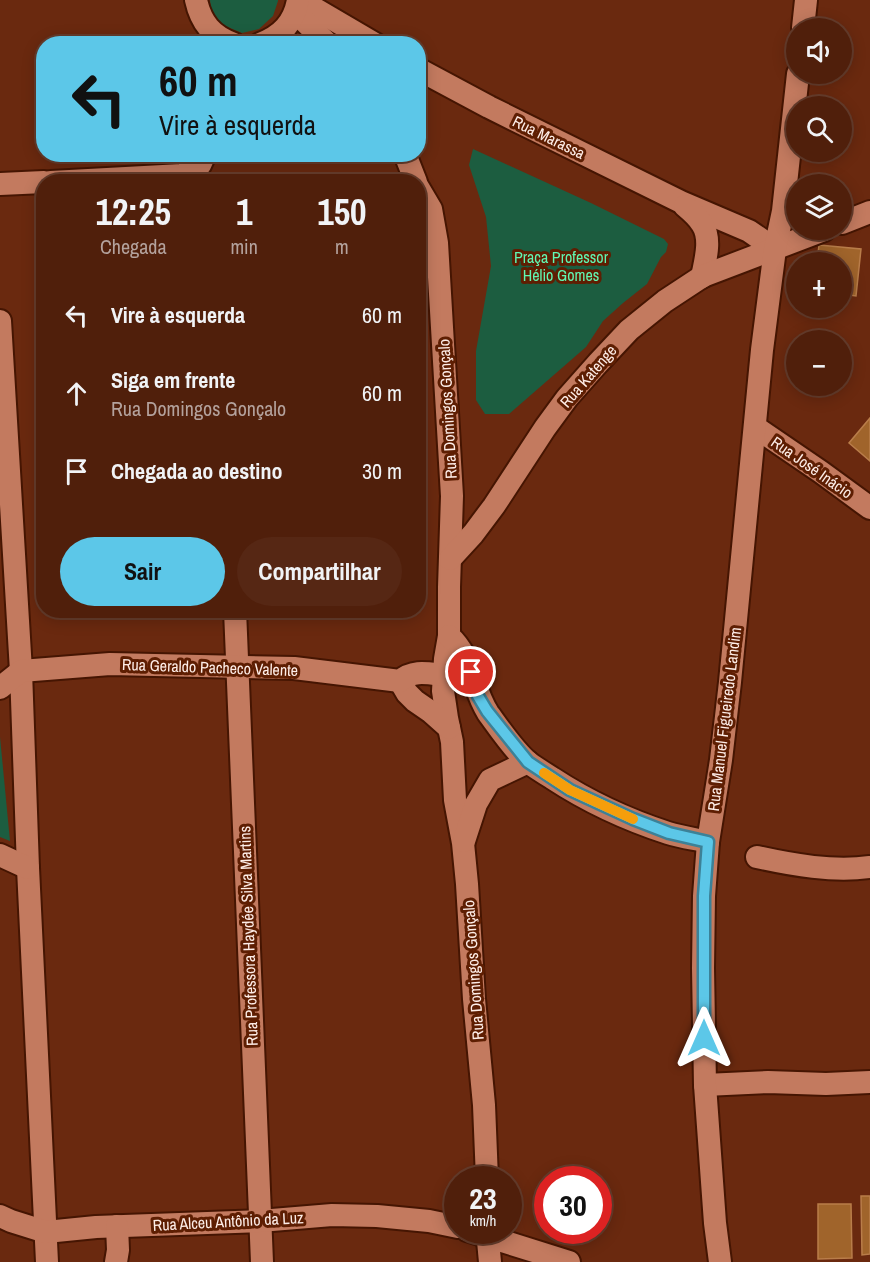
<!DOCTYPE html>
<html lang="pt">
<head>
<meta charset="utf-8">
<style>
	:root { --surface:#501f0b; --page:#562714; --text:#f1f3f6; --muted:#b4a29d; --line:#673d2c; --accent:#5cc7e8 }
	body { margin:0; font-family:"Archivo Narrow",sans-serif; background:var(--page); color:var(--text); height:100vh; display:flex; flex-direction:column; font-size:22px; white-space:nowrap }
	* { box-sizing:border-box; margin:0 }
	p { font-size:20px; color:var(--muted) }
	.icon { flex:none; width:33px; height:33px; fill:none; stroke:currentColor; stroke-width:2; stroke-linecap:round; stroke-linejoin:round }
	.map { position:relative; flex:1; overflow:hidden }
	.drawer { position:absolute; left:36px; top:174px; width:390px; height:444px; display:flex; flex-direction:column; background:var(--surface); border-radius:24px; box-shadow:0 3px 15px #0003,0 0 0 2px var(--line) }
	.drawer>* { flex:none }
	.banner { position:absolute; left:36px; top:36px; width:390px; height:126px; border-radius:24px; box-shadow:0 3px 15px #0003,0 0 0 2px var(--line); background:#5cc7e8; color:#111; overflow:hidden }
	.buttons { position:absolute; left:786px; top:18px; display:grid; gap:12px }
	.buttons a { display:grid; place-items:center; width:66px; height:66px; border-radius:50%; background:var(--surface); box-shadow:0 3px 15px #0003,0 0 0 2px var(--line); font-size:30px }
	.speed { position:absolute; left:444px; top:1166px; display:flex; gap:12px; font-size:30px; font-weight:700; text-align:center }
	.speed>* { display:grid; place-content:center; width:78px; height:78px; border-radius:50%; background:var(--surface); box-shadow:0 3px 15px #0003,0 0 0 2px var(--line); line-height:1 }
	.speed small { font-size:15px; font-weight:400 }
	.speed .limit { border:9px solid #d22; background:#fff; color:#111 }
	.pin { position:absolute; display:grid; place-items:center; width:51px; height:51px; color:#fff; margin:-26px; border:3px solid #fff; border-radius:50%; box-shadow:0 2px 6px #0007 }
	.me { position:absolute; width:66px; margin:-33px; rotate:0deg; stroke-linejoin:round; filter:drop-shadow(0 0 4px #0008) }
	.turn { display:flex; align-items:center; gap:21px; height:126px; padding:0 24px; font-size:27px }
	.turn .icon { width:78px; height:78px; stroke-width:2.5 }
	.turn b { display:block; font-size:42px; line-height:51px }
	.eta { display:flex; justify-content:space-evenly; align-items:center; height:102px; text-align:center }
	.eta b { font-size:36px; font-weight:800; line-height:42px }
	.primary-button { display:flex; gap:12px; margin-top:auto; padding:12px 24px }
	.primary-button a { flex:1; height:69px; border-radius:36px; background:var(--accent); color:#111; font-size:24px; font-weight:800; line-height:69px; text-align:center }
	.primary-button a+a { background:var(--page); color:var(--text) }
	ul { padding:0; list-style:none }
	li { display:flex; align-items:center; gap:18px; height:78px; padding:0 24px }
	li div { flex:1 }
	li b { display:block; font-size:22px }
	li em { font-style:normal }
	.map>svg:first-child { display:block }
	.green { fill:#1c5d40 }
	.building { fill:#a0642b; stroke:#b97d4a; stroke-width:1.5 }
	.lines { fill:none; stroke-linecap:round; stroke-linejoin:round }
	.minor-casing { stroke:#451502; stroke-width:26 }
	.minor { stroke:#c37a5f; stroke-width:22 }
	.route-casing { stroke:#3c8197; stroke-width:15 }
	.route { stroke:#5cc7e8; stroke-width:10 }
	.slow { stroke:#f59e0b; stroke-width:10 }
	.labels { text-anchor:middle; dominant-baseline:central; stroke-width:6; stroke-linejoin:round; paint-order:stroke }
	.street-label { font-size:16px; fill:#feede7; stroke:#5e1e02 }
	.park-label { font-size:16px; fill:#60f7b3; stroke:#5e1e02 }
</style>
</head>
<body>
<div class="map">
<svg width="870" height="1262" viewBox="0 0 870 1262">
	<rect width="100%" height="100%" fill="#6a290f"/>
	<g class="green">
		<path d="M 210,0 L 278,0 L 278,1 L 273,16 L 259,29 L 242,33 L 220,24 L 211,10 Z"/>
		<path d="M 473,149 L 591,203 L 664,239 L 668,244 L 666,252 L 661,257 L 647,284 L 623,303 L 603,321 L 586,347 L 509,414 L 485,414 L 476,400 L 476,351 L 491,266 L 486,217 L 469,165 Z"/>
		<path d="M 0,737 L 10,841 L 0,837 Z"/>
	</g>
	<g class="building">
		<path d="M 819,245 L 861,249 L 856,296 L 842,294 L 842,262 L 817,262 Z"/>
		<path d="M 870,418 L 870,461 L 849,443 Z"/>
		<path d="M 861,1196 L 870,1196 L 870,1254 L 862,1255 Z"/>
		<path d="M 818,1204 L 851,1204 L 852,1258 L 818,1259 Z"/>
	</g>
	<g class="lines">
		<defs>
			<g id="minor">
				<path d="M 196,0 C 201,23 212,36 234,44"/>
				<path d="M 300,0 L 375,44"/>
				<path d="M 296,13 L 328,44"/>
				<path d="M 803,28 L 806,0"/>
				<path d="M 260,44 C 281,36 294,23 298,0"/>
				<path d="M 418,69 L 489,107 L 681,202 L 749,231 L 775,249"/>
				<path d="M 405,154 L 416,182"/>
				<path d="M 51,182 L 182,175 L 200,165 L 205,154"/>
				<path d="M 0,184 L 44,182"/>
				<path d="M 418,187 L 431,209 L 437,243 L 452,496 L 449,587 L 449,636 L 445,659 L 443,691 L 447,718 L 452,742 L 455,800 L 463,843 L 467,884 L 474,999 L 484,1105 L 487,1179"/>
				<path d="M 685,206 C 691,211 698,217 702,224 C 712,239 705,261 702,277"/>
				<path d="M 842,223 L 870,212"/>
				<path d="M 0,321 L 21,671 L 28,868 L 47,1262"/>
				<path d="M 755,427 L 821,472 L 870,508"/>
				<path d="M 450,559 L 473,534 L 494,506 L 545,428 L 567,398 L 598,363 L 629,330 L 665,301 L 703,276 L 824,230"/>
				<path d="M 235,610 L 262,1262"/>
				<path d="M 449,636 C 472,656 472,688 488,713 C 499,728 515,752 529,763 C 536,768 544,773 552,778 C 587,801 628,820 668,833 C 681,837 695,839 708,842"/>
				<path d="M 400,681 L 407,693 L 415,701 L 431,712 L 449,728"/>
				<path d="M 0,688 L 21,671 L 110,664 L 294,668 L 400,681 C 413,670 426,673 442,675 C 451,675 461,673 471,672"/>
				<path d="M 464,841 L 476,804 L 490,780 L 528,762"/>
				<path d="M 0,855 L 28,868"/>
				<path d="M 757,857 C 793,865 833,872 870,867"/>
				<path d="M 705,1085 L 768,1082 L 826,1084 L 870,1082"/>
				<path d="M 0,1216 L 11,1221 L 46,1232 L 96,1227 L 260,1221 L 332,1215 L 377,1216 L 429,1221 L 458,1227"/>
				<path d="M 467,1230 L 569,1262"/>
				<path d="M 487,1230 L 490,1262"/>
				<path d="M 116,1262 L 118,1250 L 117,1226"/>
				<path d="M 720,1262 L 715,1223 L 705,1085 L 703,968 L 704,896 L 708,842 L 721,760 L 730,682 L 762,350 L 775,249 L 783,211 L 798,74"/>
			</g>
		</defs>
		<use href="#minor" class="minor-casing"/>
		<use href="#minor" class="minor"/>
	</g>
	<g class="lines">
		<defs>
			<path id="route" d="M 471,672 L 478,696 L 487,711 L 528,762 L 570,790 L 633,819 L 669,833 L 708,842 L 704,896 L 704,1038"/>
		</defs>
		<use href="#route" class="route-casing"/>
		<use href="#route" class="route"/>
		<path class="slow" d="M 544,773 L 570,790 L 633,819"/>
	</g>
	<g class="labels">
		<g class="street-label">
			<text transform="translate(549 137) rotate(26)">Rua Marassa</text>
			<text transform="translate(588 376) rotate(-49)">Rua Katenge</text>
			<text transform="translate(447 409) rotate(-93)">Rua Domingos Gonçalo</text>
			<text transform="translate(812 467) rotate(35)">Rua José Inácio</text>
			<text transform="translate(210 667) rotate(2)">Rua Geraldo Pacheco Valente</text>
			<text transform="translate(724 719) rotate(-83)">Rua Manuel Figueiredo Landim</text>
			<text transform="translate(248 936) rotate(-92)">Rua Professora Haydée Silva Martins</text>
			<text transform="translate(473 970) rotate(-94)">Rua Domingos Gonçalo</text>
			<text transform="translate(228 1221) rotate(-3)">Rua Alceu Antônio da Luz</text>
		</g>
		<g class="park-label">
			<text x="561" y="257">Praça Professor<tspan x="561" dy="18">Hélio Gomes</tspan></text>
		</g>
	</g>
</svg>
<div class="buttons">
<a><svg class="icon" aria-label="sound" viewBox="0 0 24 24"><path d="M4 9h4l5-4v14l-5-4H4zM17 9q2 3 0 6"/></svg></a>
<a><svg class="icon" aria-label="search" viewBox="0 0 24 24"><circle cx="10" cy="10" r="6"/><path d="M15 15l6 6"/></svg></a>
<a><svg class="icon" aria-label="layers" viewBox="0 0 24 24"><path d="M12 4l9 5-9 5-9-5zM3 14l9 5 9-5"/></svg></a>
<a>+</a>
<a>−</a>
</div>
<div class="speed"><div>23<small>km/h</small></div><div class="limit">30</div></div>
<div class="pin" style="left:471px;top:672px;background:#d93025"><svg class="icon" aria-label="arrive" viewBox="0 0 24 24"><path d="M6 21V4h12l-3 4 3 4H6"/></svg></div>
<svg class="me" style="left:704px;top:1038px" viewBox="-20 -20 40 40"><path d="M0-17L14 15 0 8-14 15z" fill="#5cc7e8" stroke="#fff" stroke-width="4"/></svg>
<div class="banner">
<div class="turn"><svg class="icon" aria-label="left" viewBox="0 0 24 24"><path d="M17 20v-9H6M10 6l-5 5 5 5"/></svg><div><b>60 m</b>Vire à esquerda</div></div>
</div>
<section class="drawer">
<div class="eta">
<div><b>12:25</b><p>Chegada</p></div>
<div><b>1</b><p>min</p></div>
<div><b>150</b><p>m</p></div>
</div>
<ul>
<li><svg class="icon" aria-label="left" viewBox="0 0 24 24"><path d="M17 20v-9H6M10 6l-5 5 5 5"/></svg><div><b>Vire à esquerda</b></div><em>60 m</em></li>
<li><svg class="icon" aria-label="ahead" viewBox="0 0 24 24"><path d="M12 20V5M6 11l6-6 6 6"/></svg><div><b>Siga em frente</b><p>Rua Domingos Gonçalo</p></div><em>60 m</em></li>
<li><svg class="icon" aria-label="arrive" viewBox="0 0 24 24"><path d="M6 21V4h12l-3 4 3 4H6"/></svg><div><b>Chegada ao destino</b></div><em>30 m</em></li>
</ul>
<div class="primary-button"><a>Sair</a><a>Compartilhar</a></div>
</section>
</div>
</body>
</html>
